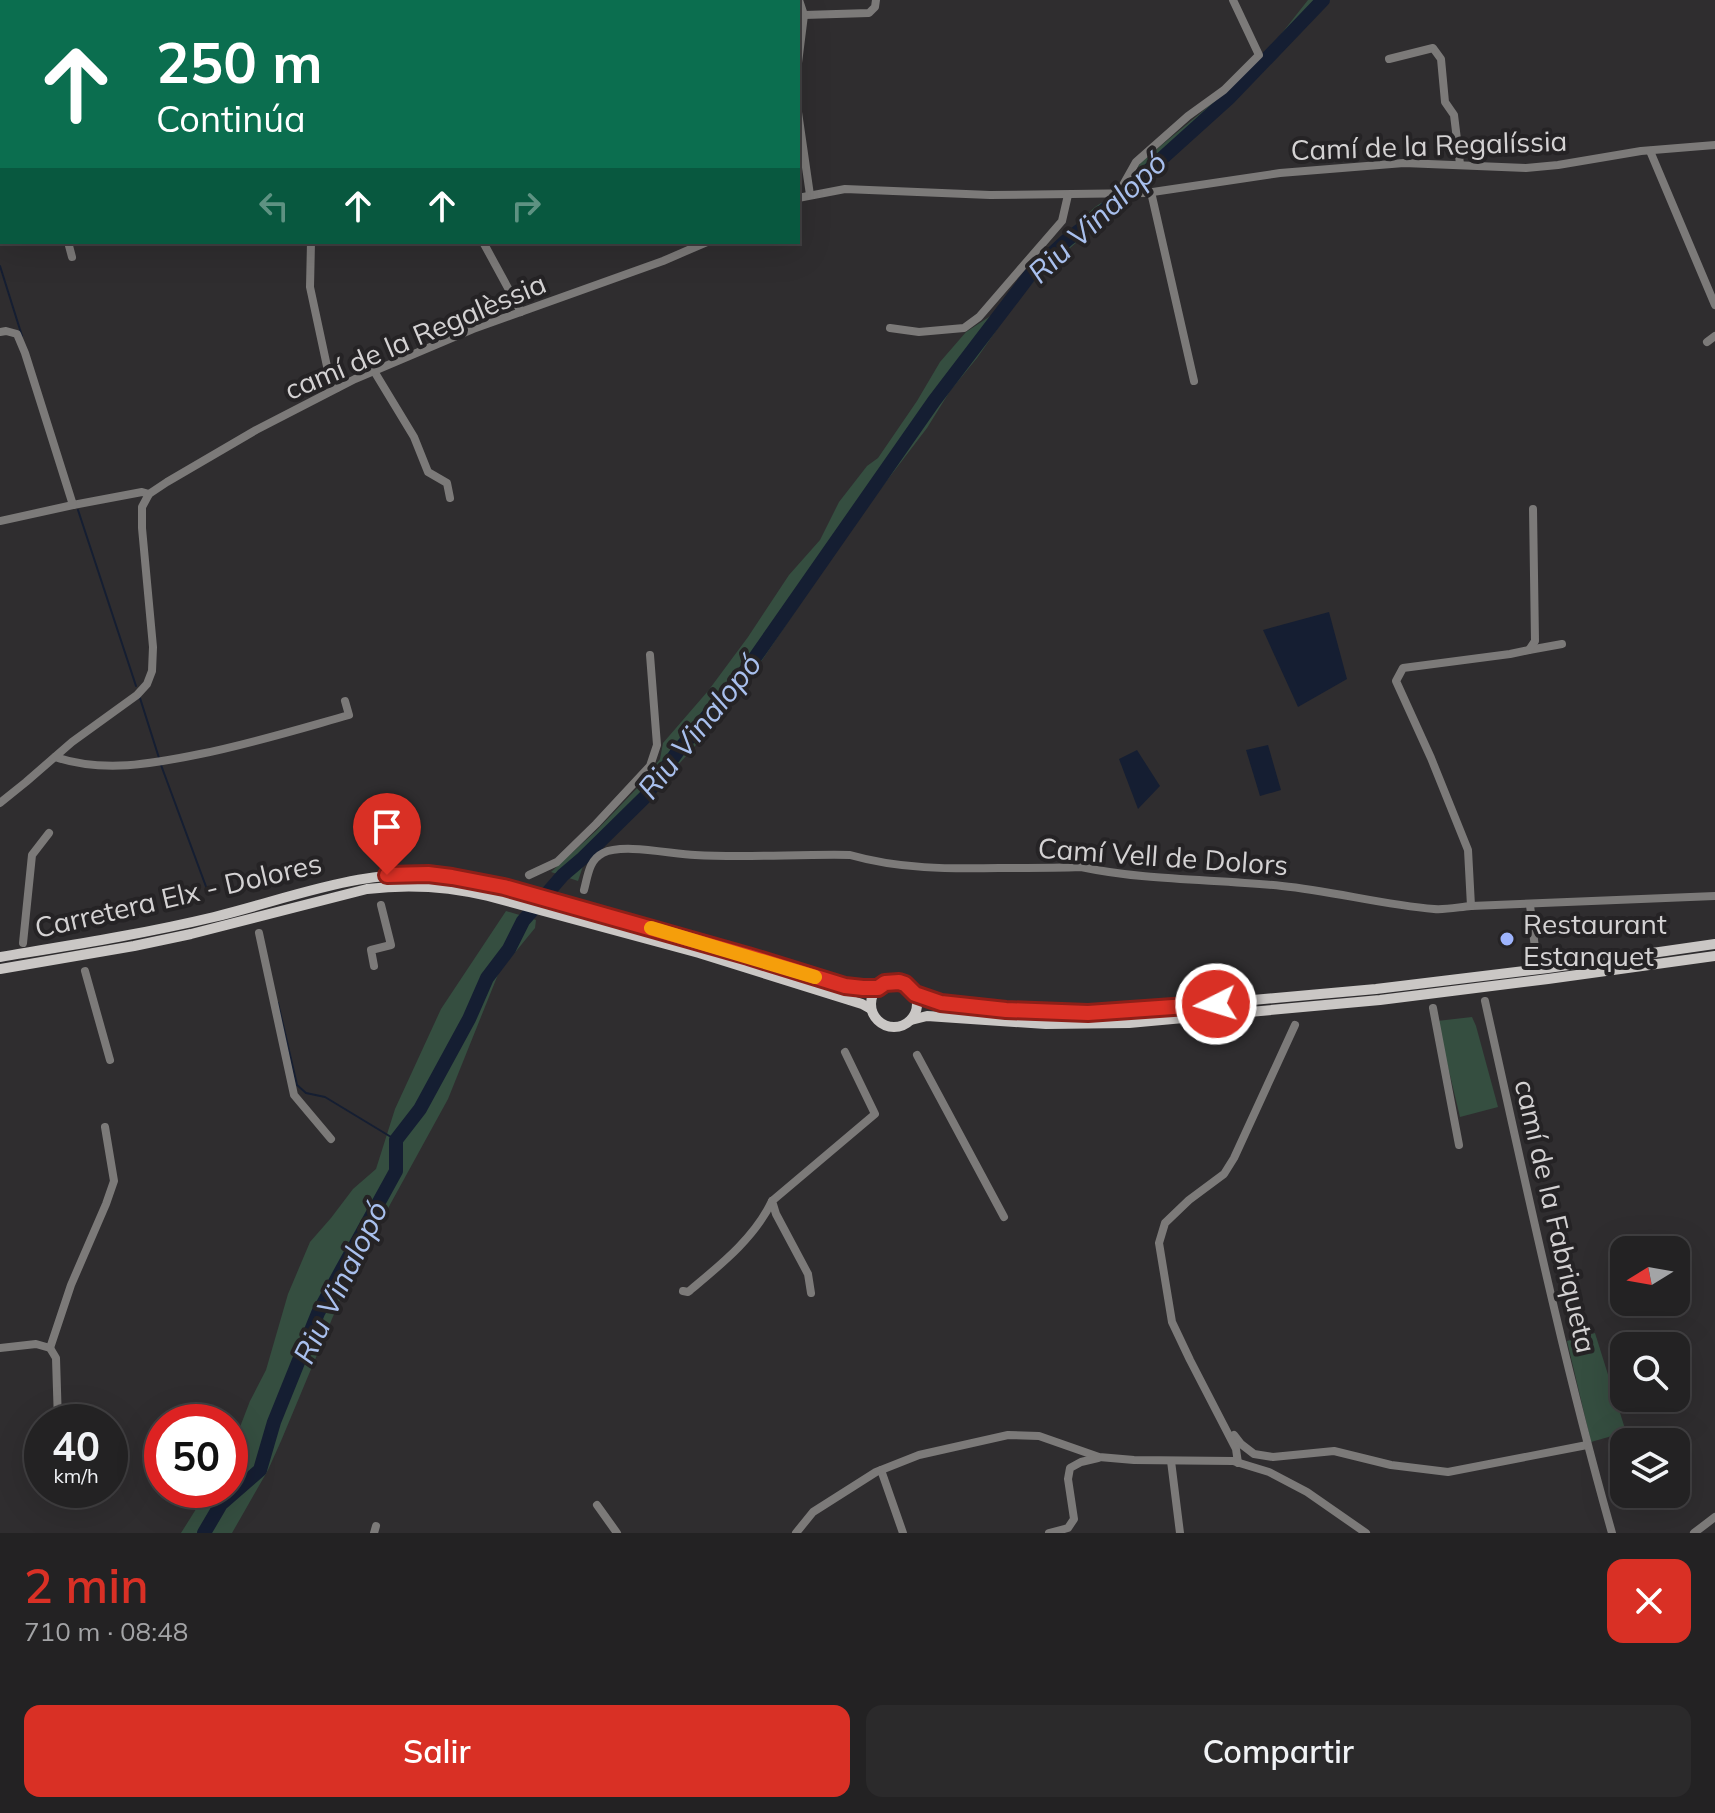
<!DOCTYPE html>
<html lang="es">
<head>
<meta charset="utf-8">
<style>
	:root { --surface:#232223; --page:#2b2a2b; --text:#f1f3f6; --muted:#a3a4a6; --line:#403f41; --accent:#d93025 }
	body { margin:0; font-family:Mulish,sans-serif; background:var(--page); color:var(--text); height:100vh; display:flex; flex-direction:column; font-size:30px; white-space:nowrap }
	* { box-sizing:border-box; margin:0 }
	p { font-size:26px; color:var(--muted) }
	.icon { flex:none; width:44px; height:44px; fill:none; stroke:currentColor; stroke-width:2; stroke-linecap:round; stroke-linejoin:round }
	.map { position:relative; height:1533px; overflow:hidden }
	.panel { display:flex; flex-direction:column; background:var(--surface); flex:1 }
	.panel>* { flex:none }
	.hud { position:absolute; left:0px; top:0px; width:800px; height:244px; box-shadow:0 8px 32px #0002,0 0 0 2px var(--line); background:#0b6e4f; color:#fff; overflow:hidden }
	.needle { width:52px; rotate:259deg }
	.tools { position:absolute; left:1610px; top:1236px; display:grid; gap:16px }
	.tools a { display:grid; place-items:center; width:80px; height:80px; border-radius:16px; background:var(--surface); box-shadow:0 8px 32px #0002,0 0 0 2px var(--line); font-size:40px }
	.speed { position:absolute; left:24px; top:1404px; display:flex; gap:16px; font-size:40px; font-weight:700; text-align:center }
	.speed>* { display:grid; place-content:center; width:104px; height:104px; border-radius:50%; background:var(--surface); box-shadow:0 8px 32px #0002,0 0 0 2px var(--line); line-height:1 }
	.speed small { font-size:20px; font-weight:400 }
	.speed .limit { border:12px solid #d22; background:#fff; color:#111 }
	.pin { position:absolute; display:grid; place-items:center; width:68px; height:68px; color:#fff; margin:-82px -34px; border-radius:50% 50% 50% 0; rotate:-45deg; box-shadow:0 0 8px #0007 }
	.pin .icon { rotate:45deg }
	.me { position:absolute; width:88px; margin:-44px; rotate:265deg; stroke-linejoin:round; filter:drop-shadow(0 0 6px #0008) }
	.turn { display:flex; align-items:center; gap:28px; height:168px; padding:0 24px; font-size:36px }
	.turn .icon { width:104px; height:104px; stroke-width:2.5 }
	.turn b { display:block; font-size:56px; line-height:68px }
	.lanes { display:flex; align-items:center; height:76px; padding:0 24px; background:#0003; justify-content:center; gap:40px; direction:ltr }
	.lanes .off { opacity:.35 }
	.round { display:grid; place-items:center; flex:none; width:84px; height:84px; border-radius:16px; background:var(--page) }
	.summary { display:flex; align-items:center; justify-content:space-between; height:136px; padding:0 24px }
	h1 { font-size:48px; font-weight:600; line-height:60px; color:var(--accent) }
	.primary-button { display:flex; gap:16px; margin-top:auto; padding:16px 24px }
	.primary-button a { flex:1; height:92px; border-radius:16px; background:var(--accent); color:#fff; font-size:32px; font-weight:600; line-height:92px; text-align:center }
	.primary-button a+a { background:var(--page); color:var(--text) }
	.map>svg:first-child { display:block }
	.green { fill:#354e40 }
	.water { fill:#151e32 }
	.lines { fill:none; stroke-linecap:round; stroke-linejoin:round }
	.stream { stroke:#151e32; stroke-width:2 }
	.river { stroke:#151e32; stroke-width:14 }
	.minor { stroke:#7c7a79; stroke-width:8 }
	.major { stroke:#cac7c5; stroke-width:10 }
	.route-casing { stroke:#8d1f18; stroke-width:20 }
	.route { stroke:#d93025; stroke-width:14 }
	.slow { stroke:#f59e0b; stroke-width:14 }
	.poi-dot { fill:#9eb4fd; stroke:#252325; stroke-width:3 }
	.labels { text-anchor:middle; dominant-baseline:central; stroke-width:8; stroke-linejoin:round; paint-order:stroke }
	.street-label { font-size:28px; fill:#d4d2d3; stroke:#252325 }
	.poi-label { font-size:28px; fill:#d4d2d3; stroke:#252325; text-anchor:start }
	.water-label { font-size:30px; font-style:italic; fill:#a9c0ee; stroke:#252325 }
</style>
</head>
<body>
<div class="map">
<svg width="1715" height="1533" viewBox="0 0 1715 1533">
	<rect width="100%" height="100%" fill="#2f2d2f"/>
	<g class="green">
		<path d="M 1308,0 L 1330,0 L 1260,75 L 1221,113 L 1144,181 L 1128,185 L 1141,162 L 1203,111 L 1263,57 Z"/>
		<path d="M 1101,203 L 1118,204 L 1106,217 L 1041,273 L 1016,302 L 977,358 L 950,391 L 927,428 L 856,521 L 752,675 L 712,727 L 637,811 L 584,863 L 578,881 L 551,872 L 596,831 L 641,784 L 660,759 L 663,743 L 708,691 L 748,637 L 789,575 L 820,540 L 839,502 L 867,466 L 878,458 L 917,401 L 940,362 L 966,332 L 995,313 L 1007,295 L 1034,264 L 1095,207 Z"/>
		<path d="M 506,911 L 536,920 L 535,928 L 499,972 L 448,1099 L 347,1283 L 281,1441 L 268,1470 L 232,1533 L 181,1533 L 208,1490 L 230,1490 L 230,1453 L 250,1401 L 266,1370 L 288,1294 L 310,1242 L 331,1218 L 353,1189 L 376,1169 L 395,1109 L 441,1009 Z"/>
		<path d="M 1472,1017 L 1476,1026 L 1498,1107 L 1460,1117 L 1437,1021 Z"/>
		<path d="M 1595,1333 L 1626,1432 L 1591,1442 L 1567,1341 Z"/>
	</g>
	<g class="water">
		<path d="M 1329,612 L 1347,679 L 1298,707 L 1263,630 Z"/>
		<path d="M 1268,745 L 1281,790 L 1260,796 L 1246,750 Z"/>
		<path d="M 1137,750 L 1160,786 L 1138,809 L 1119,759 Z"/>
	</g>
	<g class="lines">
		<g class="stream">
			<path d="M 0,266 L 22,336"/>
			<path d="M 78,510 L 136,686"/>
			<path d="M 140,698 L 159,758"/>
			<path d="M 161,765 L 208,892"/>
			<path d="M 278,1003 L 297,1085 L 306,1093 L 325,1097 L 396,1140"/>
		</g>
		<path class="river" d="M 204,1533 L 221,1504 L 260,1470 L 274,1422 L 318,1313 L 396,1171 L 396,1140 L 420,1109 L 469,1019 L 487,978 L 509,949 L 523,921 L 563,875 L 583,858 L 645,797 L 678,751 L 747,669 L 934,401 L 1033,271 L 1067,240 L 1097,217 L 1230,97 L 1323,0"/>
		<g class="minor">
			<path d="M 62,0 L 63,2"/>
			<path d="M 382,0 L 382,2"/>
			<path d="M 804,15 L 869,13 L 875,7 L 876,0"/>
			<path d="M 1389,59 L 1433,48 L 1441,59 L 1445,102 L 1454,115 L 1460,164"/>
			<path d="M 798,63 L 804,15 L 799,0"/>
			<path d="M 0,78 L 2,87"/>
			<path d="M 798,112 L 810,195"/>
			<path d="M 1650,151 L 1715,305"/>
			<path d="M 1151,192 L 1194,381"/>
			<path d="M 1118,194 L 1136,162 L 1188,116 L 1224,90 L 1259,55 L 1233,0"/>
			<path d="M 798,198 L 845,189 L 990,195 L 1146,193 L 1280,173 L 1404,163 L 1526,168 L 1558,165 L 1641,151 L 1715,145"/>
			<path d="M 68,242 L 72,257"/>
			<path d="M 311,242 L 310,287 L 328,371 L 337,388"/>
			<path d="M 483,242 L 521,312"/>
			<path d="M 890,328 L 919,332 L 964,328 L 979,317 L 1062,221 L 1068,195"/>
			<path d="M 0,332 L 6,331 L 17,334 L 25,353 L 73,505 L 142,492 L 149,494"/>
			<path d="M 1707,342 L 1715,336"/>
			<path d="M 374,371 L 414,437 L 428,472 L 447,483 L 450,498"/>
			<path d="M 0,521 L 73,505"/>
			<path d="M 1529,650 L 1562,644"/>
			<path d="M 55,757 C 103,773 152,764 200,754 C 250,744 299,729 349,715 L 345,701"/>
			<path d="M 0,803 L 26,782 L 72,742 L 137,695 L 147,684 L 152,671 L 153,647 L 142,528 L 142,507 L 149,494 L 167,482 L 256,430 L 355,379 L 473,329 L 663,261 L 707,242"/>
			<path d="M 529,875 L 557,862 L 596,824 L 650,766 L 657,745 L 650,655"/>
			<path d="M 584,890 C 588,875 589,860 603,853 C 623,843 671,854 695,855 C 746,858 798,854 850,855 C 899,869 949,869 999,868 C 1026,868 1054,868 1081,867 C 1147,881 1216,879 1282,886 C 1333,891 1383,905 1434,909 C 1446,910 1459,907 1471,906 L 1715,896"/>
			<path d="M 1530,905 L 1536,957"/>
			<path d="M 1471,906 L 1468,850 L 1431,758 L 1396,681 L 1403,668 L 1510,654 L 1529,650 L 1535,641 L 1533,509"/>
			<path d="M 259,933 L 294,1095 L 331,1139"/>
			<path d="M 23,943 L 32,855 L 49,833"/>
			<path d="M 374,966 L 371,950 L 391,945 L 381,905"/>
			<path d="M 85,971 L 110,1060"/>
			<path d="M 1485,1001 C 1525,1180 1562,1357 1612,1533"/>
			<path d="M 1433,1008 L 1459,1145"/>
			<path d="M 917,1055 L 1004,1217"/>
			<path d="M 683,1291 L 688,1292 C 719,1266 754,1239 772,1201"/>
			<path d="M 811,1293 L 808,1274 L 776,1214 L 772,1201 L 875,1114 L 845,1052"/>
			<path d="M 0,1348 L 36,1344 L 50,1348 L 56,1358 L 58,1422"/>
			<path d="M 50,1348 L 71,1285 L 106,1204 L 114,1181 L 105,1127"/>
			<path d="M 1234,1435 L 1241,1444 L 1254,1454 L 1273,1457 L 1334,1451 L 1391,1465 L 1448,1472 L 1587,1445"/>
			<path d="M 1171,1461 L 1180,1533"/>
			<path d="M 1238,1463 L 1236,1449 L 1190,1360 L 1172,1322 L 1159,1243 L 1165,1223 L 1189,1200 L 1224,1174 L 1234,1158 L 1295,1025"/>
			<path d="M 881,1470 L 903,1533"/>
			<path d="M 597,1505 L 617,1533"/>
			<path d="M 374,1533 L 376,1526"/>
			<path d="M 796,1533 L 813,1512 L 876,1472 L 919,1455 L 1008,1435 L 1039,1436 L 1099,1457 L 1134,1460 L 1233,1461 L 1269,1472 L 1307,1492 L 1366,1533"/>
			<path d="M 1049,1533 L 1068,1528 L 1074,1519 L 1068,1479 L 1070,1468 L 1081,1462 L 1098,1458"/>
			<path d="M 1694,1533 L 1715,1517"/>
		</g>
		<g class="major">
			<path d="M 0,957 C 72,945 143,934 214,917 C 292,898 369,865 451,877 C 503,884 554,901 604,915 C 652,929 701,941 749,956 C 791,969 834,989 878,988"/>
			<path d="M 0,969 L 134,946 L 191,934 L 367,889 C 408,884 447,886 488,896 L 699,953 L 862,1004 L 871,1009"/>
			<circle cx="894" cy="1004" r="23"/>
			<path d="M 915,994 L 941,1003 L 1006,1010 L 1088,1013 L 1130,1011 L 1376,989 L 1548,968 L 1715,944"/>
			<path d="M 911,1020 L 927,1016 L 1046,1024 L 1129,1023 L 1380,1000 L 1548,979 L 1715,956"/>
		</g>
	</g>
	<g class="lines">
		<defs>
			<path id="route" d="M 387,875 L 428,874 L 452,877 L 504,887 L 748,956 L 845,986 L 863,988 L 878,988 L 885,983 L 899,982 L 905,984 L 915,994 L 941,1003 L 1006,1010 L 1088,1013 L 1216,1004"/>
		</defs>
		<use href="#route" class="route-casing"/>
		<use href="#route" class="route"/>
		<path class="slow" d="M 651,928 L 815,977"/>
	</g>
	<circle class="poi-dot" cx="1507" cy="939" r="8"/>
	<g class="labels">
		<g class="street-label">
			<text transform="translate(1429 145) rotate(-2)">Camí de la Regalíssia</text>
			<text transform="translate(415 336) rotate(-23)">camí de la Regalèssia</text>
			<text transform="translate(1163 856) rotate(4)">Camí Vell de Dolors</text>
			<text transform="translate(178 895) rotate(-13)">Carretera Elx - Dolores</text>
			<text transform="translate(1556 1216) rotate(77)">camí de la Fabriqueta</text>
		</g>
		<g class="poi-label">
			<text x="1523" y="923">Restaurant<tspan x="1523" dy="32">Estanquet</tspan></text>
		</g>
		<g class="water-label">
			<text transform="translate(1097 217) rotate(-43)">Riu Vinalopó</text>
			<text transform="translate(699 726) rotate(-51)">Riu Vinalopó</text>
			<text transform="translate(340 1282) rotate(-64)">Riu Vinalopó</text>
		</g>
	</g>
</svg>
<div class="tools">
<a><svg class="needle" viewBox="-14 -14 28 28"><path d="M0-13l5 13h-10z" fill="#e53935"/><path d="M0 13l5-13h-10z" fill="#a3a4a6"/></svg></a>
<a><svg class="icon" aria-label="search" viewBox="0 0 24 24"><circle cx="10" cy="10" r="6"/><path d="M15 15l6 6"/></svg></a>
<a><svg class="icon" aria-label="layers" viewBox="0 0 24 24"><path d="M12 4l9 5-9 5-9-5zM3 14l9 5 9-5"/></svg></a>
</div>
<div class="speed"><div>40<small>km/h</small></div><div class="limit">50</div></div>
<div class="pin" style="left:387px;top:875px;background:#d93025"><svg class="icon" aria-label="arrive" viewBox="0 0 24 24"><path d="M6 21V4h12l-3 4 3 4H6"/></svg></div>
<svg class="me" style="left:1216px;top:1004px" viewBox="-20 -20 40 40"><circle r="17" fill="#d93025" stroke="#fff" stroke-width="3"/><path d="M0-11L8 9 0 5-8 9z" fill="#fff"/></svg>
<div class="hud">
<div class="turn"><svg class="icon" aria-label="ahead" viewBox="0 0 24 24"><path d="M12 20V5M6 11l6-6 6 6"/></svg><div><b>250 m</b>Continúa</div></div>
<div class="lanes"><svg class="icon off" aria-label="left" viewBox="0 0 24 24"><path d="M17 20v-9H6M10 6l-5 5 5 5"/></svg><svg class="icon" aria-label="ahead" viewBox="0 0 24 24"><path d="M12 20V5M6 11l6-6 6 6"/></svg><svg class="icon" aria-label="ahead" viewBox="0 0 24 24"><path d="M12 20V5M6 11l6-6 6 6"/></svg><svg class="icon off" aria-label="right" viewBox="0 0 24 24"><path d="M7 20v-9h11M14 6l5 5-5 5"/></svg></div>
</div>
</div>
<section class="panel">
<div class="summary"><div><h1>2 min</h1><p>710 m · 08:48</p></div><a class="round" style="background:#d93025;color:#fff"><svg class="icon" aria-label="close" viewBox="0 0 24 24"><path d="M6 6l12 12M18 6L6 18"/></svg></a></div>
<div class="primary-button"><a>Salir</a><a>Compartir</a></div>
</section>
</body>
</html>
